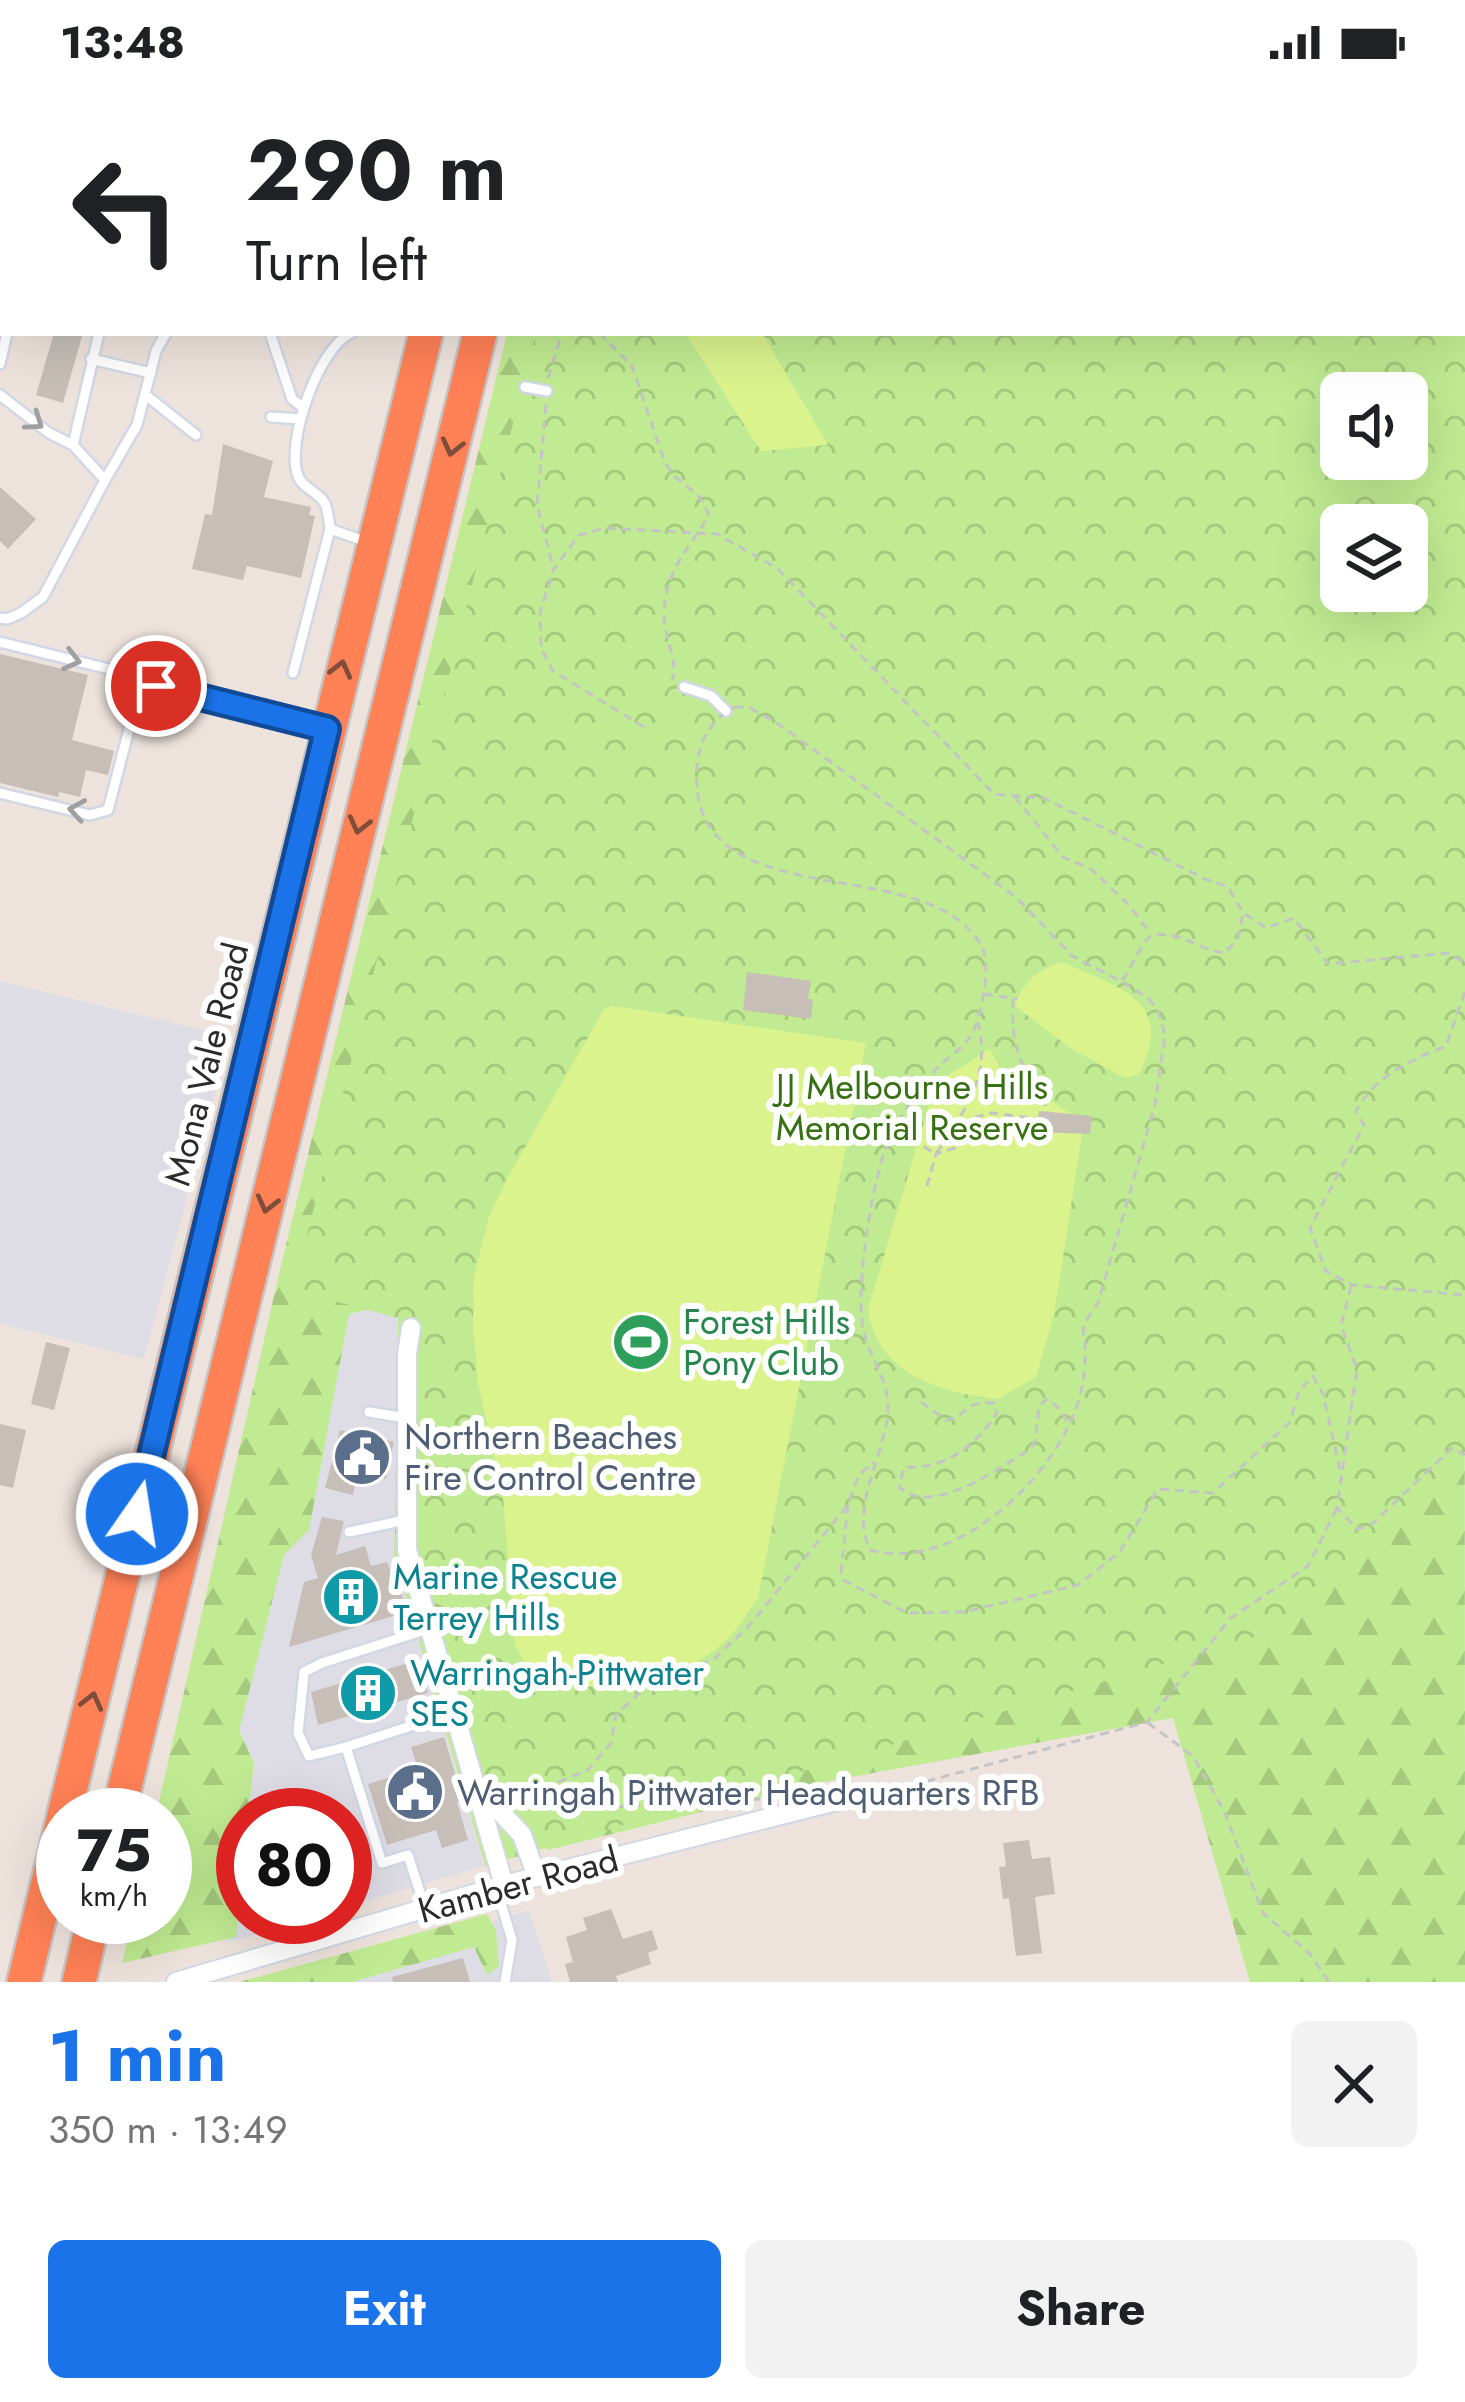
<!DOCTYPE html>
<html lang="en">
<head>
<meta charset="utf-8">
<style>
	:root { --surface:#fff; --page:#f2f2f2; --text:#202124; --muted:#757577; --accent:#1a73e8 }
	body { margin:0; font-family:Jost,sans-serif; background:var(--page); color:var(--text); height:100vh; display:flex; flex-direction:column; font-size:45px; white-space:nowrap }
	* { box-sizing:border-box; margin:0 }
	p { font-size:39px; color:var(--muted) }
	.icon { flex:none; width:66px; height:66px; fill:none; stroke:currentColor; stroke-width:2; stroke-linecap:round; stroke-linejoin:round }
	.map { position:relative; height:1898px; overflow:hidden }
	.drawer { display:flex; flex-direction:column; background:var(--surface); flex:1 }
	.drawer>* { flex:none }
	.top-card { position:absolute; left:0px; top:0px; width:1467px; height:252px; box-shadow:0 12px 48px #0002; background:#fff; color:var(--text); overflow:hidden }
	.tools { position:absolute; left:1320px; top:288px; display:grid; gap:24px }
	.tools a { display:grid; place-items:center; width:108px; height:108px; border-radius:18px; background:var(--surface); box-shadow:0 12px 48px #0002; font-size:60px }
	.speed { position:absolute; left:36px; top:1704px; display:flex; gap:24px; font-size:60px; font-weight:700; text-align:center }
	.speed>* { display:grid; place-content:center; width:156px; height:156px; border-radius:50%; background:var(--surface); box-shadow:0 12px 48px #0002; line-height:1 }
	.speed small { font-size:30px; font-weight:400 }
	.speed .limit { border:18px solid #d22; background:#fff; color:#111 }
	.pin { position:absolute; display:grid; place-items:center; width:102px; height:102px; color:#fff; margin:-51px; border:6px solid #fff; border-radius:50%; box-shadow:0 3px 12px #0007 }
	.me { position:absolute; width:132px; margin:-66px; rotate:13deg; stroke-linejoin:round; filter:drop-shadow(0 0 9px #0008) }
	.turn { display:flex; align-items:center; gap:42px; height:252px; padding:0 48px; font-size:54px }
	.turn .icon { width:156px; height:156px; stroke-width:2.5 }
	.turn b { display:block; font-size:84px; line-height:102px }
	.round { display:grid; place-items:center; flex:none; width:126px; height:126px; border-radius:18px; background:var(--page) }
	.summary { display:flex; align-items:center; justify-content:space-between; height:204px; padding:0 48px }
	h1 { font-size:72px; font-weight:700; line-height:90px; color:var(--accent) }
	.button { display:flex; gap:24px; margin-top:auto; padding:24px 48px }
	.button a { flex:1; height:138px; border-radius:18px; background:var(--accent); color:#fff; font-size:48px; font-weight:700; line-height:138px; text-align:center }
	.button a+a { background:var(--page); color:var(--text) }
	.status { display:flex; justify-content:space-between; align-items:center; height:84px; padding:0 60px; background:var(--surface); direction:ltr }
	.status svg { height:33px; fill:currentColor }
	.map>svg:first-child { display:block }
	.industrial { fill:#dedde6 }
	.forest { fill:url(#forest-firs); fill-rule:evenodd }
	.park { fill:url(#park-crowns); fill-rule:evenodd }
	.pitch { fill:#daf38d }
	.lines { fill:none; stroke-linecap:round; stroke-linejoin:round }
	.stream { stroke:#64eefb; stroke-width:6 }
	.building { fill:#c6beb7 }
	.lane-casing { stroke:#d1d8e5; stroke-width:14 }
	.street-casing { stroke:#d1d8e5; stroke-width:22 }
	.highway-casing { stroke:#c4c4c4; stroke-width:38 }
	.path { stroke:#c4c4c4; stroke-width:3; stroke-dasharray:9 6; stroke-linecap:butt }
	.lane { stroke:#fff; stroke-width:9 }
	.street { stroke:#fff; stroke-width:18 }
	.highway { stroke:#ff8156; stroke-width:33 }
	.oneway { stroke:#a0a0a0 }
	.oneway2 { stroke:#804d3c }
	.route-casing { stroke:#114b97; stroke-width:30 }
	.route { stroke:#1a73e8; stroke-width:21 }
	.labels { text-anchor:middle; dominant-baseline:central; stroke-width:12; stroke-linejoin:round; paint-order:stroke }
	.street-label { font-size:36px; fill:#2b2b2b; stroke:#fff }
	.park-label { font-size:36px; fill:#377112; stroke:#fff }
	.leisure-label { font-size:36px; fill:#27864d; stroke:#fff; text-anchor:start }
	.service-label { font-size:36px; fill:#4e5e75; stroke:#fff; text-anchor:start }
	.culture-label { font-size:36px; fill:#0d838f; stroke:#fff; text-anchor:start }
</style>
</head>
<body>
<div class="status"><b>13:48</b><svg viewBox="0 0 49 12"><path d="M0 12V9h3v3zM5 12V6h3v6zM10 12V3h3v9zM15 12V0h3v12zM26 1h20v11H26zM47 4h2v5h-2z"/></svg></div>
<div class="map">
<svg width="1465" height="1898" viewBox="0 0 1465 1898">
	<defs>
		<pattern id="forest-firs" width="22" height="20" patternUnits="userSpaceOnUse" patternTransform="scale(3)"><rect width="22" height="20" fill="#c0eb92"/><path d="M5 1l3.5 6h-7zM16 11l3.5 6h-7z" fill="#a5ca7e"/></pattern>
		<pattern id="park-crowns" width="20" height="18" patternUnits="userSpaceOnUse" patternTransform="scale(3)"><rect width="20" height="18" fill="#c0eb92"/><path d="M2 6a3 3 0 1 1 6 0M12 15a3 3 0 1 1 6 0" fill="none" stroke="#a5ca7e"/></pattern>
	</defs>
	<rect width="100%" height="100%" fill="#eee3dc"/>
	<g class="industrial">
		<path d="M 0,897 L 230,953 L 144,1275 L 0,1240 Z"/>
		<path d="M 293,1206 L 398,1233 L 394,1473 L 484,1782 L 345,1823 L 345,1731 L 243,1731 L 243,1833 L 312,1833 L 229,1858 L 165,1784 L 165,1731 Z"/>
		<path d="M 529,1826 L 552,1898 L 293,1898 Z"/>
	</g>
	<g class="forest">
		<path d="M 1464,129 L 1465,1898 L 1250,1898 L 1173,1634 L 813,1700 L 548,1766 L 512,1732 L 793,473 L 1464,249 ZM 1341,309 L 1407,309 L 1407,375 L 1341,375 ZM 1341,441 L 1407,441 L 1407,507 L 1341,507 Z"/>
		<path d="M 507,249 L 660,249 L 396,1219 L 349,1230 L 309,1446 L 284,1471 L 239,1647 L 254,1679 L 248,1731 L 243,1731 L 243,1783 L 236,1853 L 122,1879 L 133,1833 L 165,1833 L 165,1731 L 156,1731 L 279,1190 Z"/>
		<path d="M 487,1830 L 496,1846 L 499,1882 L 487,1891 L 474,1863 L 352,1898 L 239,1898 Z"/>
	</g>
	<g class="park">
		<path d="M 597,0 L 1241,0 L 597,3 Z"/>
		<path d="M 1465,187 L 1465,1371 L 1270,1548 L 485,1782 L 394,1473 L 398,1234 L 293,1206 L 536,249 L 1464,249 ZM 1341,309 L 1407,309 L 1407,375 L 1341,375 ZM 1341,441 L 1407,441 L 1407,507 L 1341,507 Z"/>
	</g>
	<g class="pitch">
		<path d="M 685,249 L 762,249 L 828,361 L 761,367 Z"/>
		<path d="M 1062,878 C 1117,903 1177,915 1139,990 L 1125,994 L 1070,964 L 1015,922 C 1025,895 1036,888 1062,878 Z"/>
		<path d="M 612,922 L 866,959 L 758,1514 C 747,1529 737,1547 723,1559 C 673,1603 599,1609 536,1597 L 515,1561 L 503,1412 L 478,1299 L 473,1240 L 474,1193 L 489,1133 L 507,1095 L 604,925 Z"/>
		<path d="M 990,965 L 1008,999 L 1043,1012 L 1084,1038 L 1054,1231 L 1036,1293 L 998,1315 C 940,1309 877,1290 868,1225 L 931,1015 L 947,992 Z"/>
	</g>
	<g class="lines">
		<g class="stream">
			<path d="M 1284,3 L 1288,0"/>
			<path d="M 1464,117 L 1465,118"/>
		</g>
	</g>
	<g class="building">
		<path d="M 54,249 L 83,249 L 63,319 L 36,311 Z"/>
		<path d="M 223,360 L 273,377 L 264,413 L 311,423 L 309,431 L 315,432 L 301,494 L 247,482 L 243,496 L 192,485 L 205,430 L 212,431 Z"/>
		<path d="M 0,403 L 36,435 L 8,465 L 0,457 Z"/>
		<path d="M 0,570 L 88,591 L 72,656 L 114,667 L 108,691 L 86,686 L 80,713 L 59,708 L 58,713 L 0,699 Z"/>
		<path d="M 747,888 L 811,897 L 808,915 L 813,916 L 811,935 L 743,926 Z"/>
		<path d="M 1039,1027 L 1092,1032 L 1090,1050 L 1036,1048 Z"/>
		<path d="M 46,1258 L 70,1264 L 54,1326 L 31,1320 Z"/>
		<path d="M 0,1340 L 26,1346 L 13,1404 L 0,1401 Z"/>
		<path d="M 340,1346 L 394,1358 L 386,1395 L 358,1389 L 353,1411 L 325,1404 Z"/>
		<path d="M 322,1433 L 344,1437 L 336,1471 L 365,1462 L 371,1482 L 387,1478 L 391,1488 L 395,1487 L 407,1528 L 289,1563 L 304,1498 L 318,1494 L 311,1471 Z"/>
		<path d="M 418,1576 L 428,1609 L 318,1641 L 311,1608 Z"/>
		<path d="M 444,1653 L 463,1716 L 457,1718 L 468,1756 L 442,1764 L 436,1746 L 387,1761 L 368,1700 L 418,1685 L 411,1663 Z"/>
		<path d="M 1029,1756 L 1032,1775 L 1050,1773 L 1055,1810 L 1035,1813 L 1042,1869 L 1016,1872 L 1009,1814 L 1003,1815 L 999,1783 L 1006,1782 L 1003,1759 Z"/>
		<path d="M 611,1825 L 623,1855 L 652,1846 L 658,1865 L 648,1869 L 651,1880 L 616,1892 L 618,1898 L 570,1898 L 565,1880 L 573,1878 L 566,1853 L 587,1846 L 583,1834 Z"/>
		<path d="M 463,1874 L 470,1898 L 393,1898 L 392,1893 Z"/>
	</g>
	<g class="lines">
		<defs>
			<g id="lane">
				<path d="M 270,249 L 292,315 L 301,322"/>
				<path d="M 351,249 C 319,263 285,358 298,392 C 302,404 317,407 324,418 C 328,424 329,437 330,445 L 367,458"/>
				<path d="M 91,275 L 151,289"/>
				<path d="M 0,280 L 7,249"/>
				<path d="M 525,303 L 547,307"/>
				<path d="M 0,311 L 49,349 L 73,361 L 105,396 L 43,513 L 21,529 L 7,535 L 0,534"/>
				<path d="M 147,312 L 196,351"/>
				<path d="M 271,333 L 300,335"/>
				<path d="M 73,361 L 99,249"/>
				<path d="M 105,396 L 137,341 L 156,267 L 166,249"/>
				<path d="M 0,558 L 109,585 L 140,603 L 156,602 L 323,645"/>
				<path d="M 293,589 L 330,445"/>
				<path d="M 684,603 L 711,612 L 726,627"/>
				<path d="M 0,709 L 90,731 L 108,726 L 140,603"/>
				<path d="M 369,1328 L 406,1334"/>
				<path d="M 349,1448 L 405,1436"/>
				<path d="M 346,1663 L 309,1672 L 298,1649 L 304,1588 L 322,1579 L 428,1545"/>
				<path d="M 496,1803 L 512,1856 L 505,1898"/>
				<path d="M 425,1824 L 408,1771 L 382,1779 L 346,1663 L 454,1628"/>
			</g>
			<g id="street">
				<path d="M 411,1244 L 407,1270 L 407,1466 L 504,1801"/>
				<path d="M 479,1705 L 522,1751 L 537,1793"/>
				<path d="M 176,1898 L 504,1801 L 864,1710"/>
			</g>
			<g id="highway">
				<path d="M 485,3 L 486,0"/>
				<path d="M 540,3 L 540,0"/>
				<path d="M 64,1731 L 426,249"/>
				<path d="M 118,1731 L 480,249"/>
				<path d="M 24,1898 L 63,1736"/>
				<path d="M 79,1898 L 94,1833"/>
			</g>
		</defs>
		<use href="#lane" class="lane-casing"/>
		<use href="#street" class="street-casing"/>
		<use href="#highway" class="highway-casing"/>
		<g class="path">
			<path d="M 616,3 L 616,0"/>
			<path d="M 599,249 L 632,282 L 664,376 L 674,392 L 699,412 L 709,431 C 688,468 667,482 664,528 C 662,551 679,574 672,596"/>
			<path d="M 548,294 L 562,249"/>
			<path d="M 546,321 L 537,421 L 553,483"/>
			<path d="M 735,623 L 750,624 L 777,639 L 1016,813 L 1072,872 L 1121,897 L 1149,915 L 1158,927 L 1165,951 L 1155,1021 L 1098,1219 C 1093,1226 1086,1235 1084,1243 C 1082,1251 1085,1252 1085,1261 C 1086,1281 1083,1306 1076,1325 C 1049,1399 953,1489 870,1466 C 849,1423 885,1373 888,1326 C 889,1295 871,1277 864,1249 C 854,1210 871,1108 884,1069 C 894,1040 916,1007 937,984 C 947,974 962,965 970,953 C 981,938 991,882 983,865 C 932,761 684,842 697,681 C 699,657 712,634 735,623 Z"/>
			<path d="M 644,643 L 553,587 L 541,564 L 540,528 L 554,485 L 579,451 L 605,444 L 717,450 L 777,484 L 994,710 L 1044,714 L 1205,795 L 1228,803 L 1243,829 L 1238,854 L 1225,869 C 1193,865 1185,847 1151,851 C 1138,865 1134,880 1122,896"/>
			<path d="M 1015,713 L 1063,773 L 1091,785 L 1129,821 L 1150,849"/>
			<path d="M 1245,830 L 1266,844 L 1294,834 L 1328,880 L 1449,869 L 1465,879"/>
			<path d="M 1465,908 L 1446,962 C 1409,977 1375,992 1356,1027 L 1364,1041 L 1310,1144 L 1326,1187 L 1352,1201 L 1465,1211"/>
			<path d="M 984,910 L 1017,915"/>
			<path d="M 1013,915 C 1011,973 1022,978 1048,1026 L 1048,1036"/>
			<path d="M 898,1047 L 936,1070 C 964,1027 992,992 978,939"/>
			<path d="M 927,1102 L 936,1070 L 958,1063 L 976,1033 L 992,1029 L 1048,1036 L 1047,1047"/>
			<path d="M 1351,1202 L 1341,1242 L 1357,1285 L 1337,1424 L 1357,1445 L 1371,1441 L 1452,1364 L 1465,1371"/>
			<path d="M 921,1318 L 946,1336 C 967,1334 963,1316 994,1319 L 997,1329 C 976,1362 944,1386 904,1383 L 899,1403 C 931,1434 999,1384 1029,1366 L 1035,1358 L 1039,1322 L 1047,1315 L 1061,1326 L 1068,1339"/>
			<path d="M 848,1421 L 841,1488 L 845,1497 L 907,1529 L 964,1528 L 1078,1501 L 1119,1469 L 1158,1405 L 1213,1409 L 1290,1338 L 1299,1307 L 1313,1292 L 1323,1310 L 1341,1390"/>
			<path d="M 1148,1639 L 1193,1672 L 1225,1729 L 1263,1829 L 1310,1870 L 1329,1898"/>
			<path d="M 883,1709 L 1147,1638 L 1231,1534 L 1308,1482 L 1337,1424"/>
			<path d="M 760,1715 L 585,1724 L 559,1711 L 551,1701 L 588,1686 L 611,1659 L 616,1631 L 646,1603 L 714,1575 L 747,1544 L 848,1421 L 858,1392 L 874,1378"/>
		</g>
		<use href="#lane" class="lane"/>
		<use href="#street" class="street"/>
		<use href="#highway" class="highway"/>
	</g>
	<defs><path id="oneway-chevron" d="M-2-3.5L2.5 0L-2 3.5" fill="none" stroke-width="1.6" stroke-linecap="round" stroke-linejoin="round" transform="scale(3)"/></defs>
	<g class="oneway">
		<use href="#oneway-chevron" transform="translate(35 338) rotate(35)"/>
		<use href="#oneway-chevron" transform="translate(72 576) rotate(14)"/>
		<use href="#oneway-chevron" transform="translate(77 726) rotate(-171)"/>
	</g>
	<g class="oneway2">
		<use href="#oneway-chevron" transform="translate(452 363) rotate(104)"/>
		<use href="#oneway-chevron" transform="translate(341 585) rotate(-76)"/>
		<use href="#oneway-chevron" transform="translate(359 741) rotate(104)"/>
		<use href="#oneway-chevron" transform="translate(267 1120) rotate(104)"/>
		<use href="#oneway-chevron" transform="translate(92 1617) rotate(-76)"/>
	</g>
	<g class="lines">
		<defs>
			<path id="route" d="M 137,1430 L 327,645 L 156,602"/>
		</defs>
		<use href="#route" class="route-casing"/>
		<use href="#route" class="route"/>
	</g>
	<defs>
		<symbol id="stadium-disc" viewBox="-11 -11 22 22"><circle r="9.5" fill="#2e9e5b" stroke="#fff"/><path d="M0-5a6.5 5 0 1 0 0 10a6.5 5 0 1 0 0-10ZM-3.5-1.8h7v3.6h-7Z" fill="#fff"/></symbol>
		<symbol id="civic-disc" viewBox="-11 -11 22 22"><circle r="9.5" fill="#5c6f8a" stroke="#fff"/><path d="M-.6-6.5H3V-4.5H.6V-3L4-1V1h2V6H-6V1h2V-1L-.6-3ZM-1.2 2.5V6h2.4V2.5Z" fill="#fff"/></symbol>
		<symbol id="building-disc" viewBox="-11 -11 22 22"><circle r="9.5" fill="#0f9aa8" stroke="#fff"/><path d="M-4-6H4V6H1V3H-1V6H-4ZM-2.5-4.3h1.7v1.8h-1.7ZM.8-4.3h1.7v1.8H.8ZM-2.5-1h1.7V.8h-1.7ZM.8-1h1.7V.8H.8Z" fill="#fff"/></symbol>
	</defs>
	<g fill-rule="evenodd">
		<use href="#stadium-disc" x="608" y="1225" width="66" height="66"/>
		<use href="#civic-disc" x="329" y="1340" width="66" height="66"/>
		<use href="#building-disc" x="318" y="1480" width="66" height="66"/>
		<use href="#building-disc" x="335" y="1576" width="66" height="66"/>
		<use href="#civic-disc" x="382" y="1675" width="66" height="66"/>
	</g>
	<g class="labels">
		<g class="street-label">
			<text transform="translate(206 980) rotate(-76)">Mona Vale Road</text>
			<text transform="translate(518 1800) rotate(-15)">Kamber Road</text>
		</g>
		<g class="park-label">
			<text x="912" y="1002">JJ Melbourne Hills<tspan x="912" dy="41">Memorial Reserve</tspan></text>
		</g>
		<g class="leisure-label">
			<text x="683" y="1237">Forest Hills<tspan x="683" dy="41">Pony Club</tspan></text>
		</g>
		<g class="service-label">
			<text x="404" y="1352">Northern Beaches<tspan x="404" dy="41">Fire Control Centre</tspan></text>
			<text x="457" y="1708">Warringah Pittwater Headquarters RFB</text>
		</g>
		<g class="culture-label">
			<text x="393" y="1492">Marine Rescue<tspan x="393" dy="41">Terrey Hills</tspan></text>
			<text x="410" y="1588">Warringah-Pittwater<tspan x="410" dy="41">SES</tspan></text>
		</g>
	</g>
</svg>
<div class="tools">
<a><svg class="icon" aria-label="sound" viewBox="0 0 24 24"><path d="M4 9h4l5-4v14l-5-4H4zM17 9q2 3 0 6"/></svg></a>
<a><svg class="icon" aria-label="layers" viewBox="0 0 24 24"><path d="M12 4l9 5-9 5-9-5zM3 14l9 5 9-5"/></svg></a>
</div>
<div class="speed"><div>75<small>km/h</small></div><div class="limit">80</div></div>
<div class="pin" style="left:156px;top:602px;background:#d93025"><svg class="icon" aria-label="arrive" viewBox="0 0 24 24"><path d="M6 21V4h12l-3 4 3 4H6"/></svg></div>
<svg class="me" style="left:137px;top:1430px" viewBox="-20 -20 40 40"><circle r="17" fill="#1a73e8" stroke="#fff" stroke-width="3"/><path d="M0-11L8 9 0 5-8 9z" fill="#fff"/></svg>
<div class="top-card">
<div class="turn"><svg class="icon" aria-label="left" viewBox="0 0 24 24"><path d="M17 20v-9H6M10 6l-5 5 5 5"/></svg><div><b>290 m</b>Turn left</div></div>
</div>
</div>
<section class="drawer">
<div class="summary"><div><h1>1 min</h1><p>350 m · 13:49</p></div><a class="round"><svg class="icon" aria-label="close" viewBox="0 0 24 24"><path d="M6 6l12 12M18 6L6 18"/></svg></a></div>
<div class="button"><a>Exit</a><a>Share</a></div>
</section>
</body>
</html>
